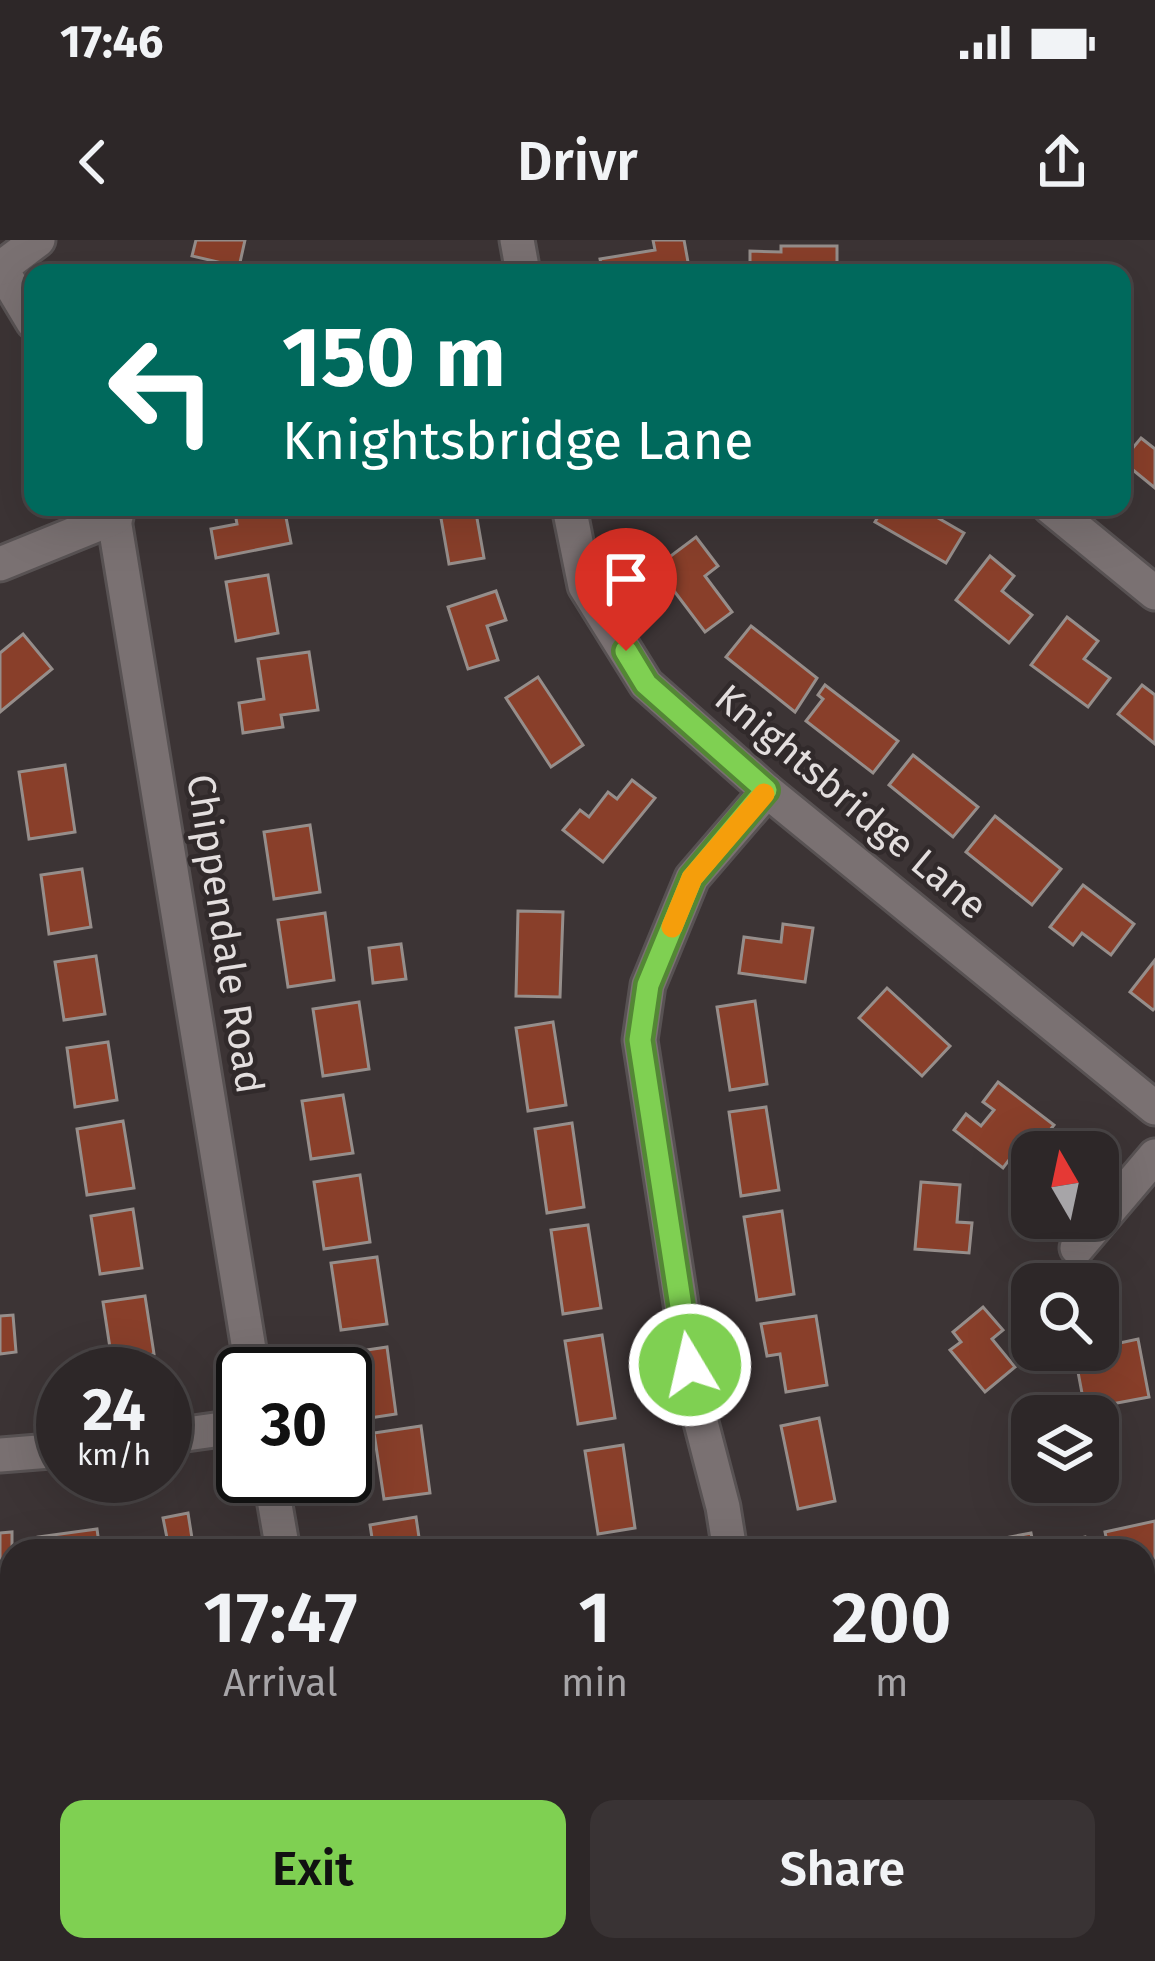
<!DOCTYPE html>
<html lang="en">
<head>
<meta charset="utf-8">
<style>
	:root { --surface:#2d2728; --page:#393334; --text:#f1f3f6; --muted:#a7a5a8; --line:#484445; --accent:#7fd052 }
	body { margin:0; font-family:"Fira Sans",sans-serif; background:var(--page); color:var(--text); height:100vh; display:flex; flex-direction:column; font-size:45px; white-space:nowrap }
	* { box-sizing:border-box; margin:0 }
	p { font-size:39px; color:var(--muted) }
	.icon { flex:none; width:66px; height:66px; fill:none; stroke:currentColor; stroke-width:2; stroke-linecap:round; stroke-linejoin:round }
	.map { position:relative; flex:1; overflow:hidden }
	.side { position:absolute; left:0px; top:1299px; width:1155px; height:423px; display:flex; flex-direction:column; background:var(--surface); border-radius:36px 36px 0 0; box-shadow:0 12px 48px #0002,0 0 0 3px var(--line) }
	.side>* { flex:none }
	.hud { position:absolute; left:24px; top:24px; width:1107px; height:252px; border-radius:24px; box-shadow:0 12px 48px #0002,0 0 0 3px var(--line); background:#00695c; color:#fff; overflow:hidden }
	.needle { width:78px; rotate:351deg }
	.fabs { position:absolute; left:1011px; top:891px; display:grid; gap:24px }
	.fabs a { display:grid; place-items:center; width:108px; height:108px; border-radius:24px; background:var(--surface); box-shadow:0 12px 48px #0002,0 0 0 3px var(--line); font-size:60px }
	.speed { position:absolute; left:36px; top:1107px; display:flex; gap:24px; font-size:60px; font-weight:700; text-align:center }
	.speed>* { display:grid; place-content:center; width:156px; height:156px; border-radius:50%; background:var(--surface); box-shadow:0 12px 48px #0002,0 0 0 3px var(--line); line-height:1 }
	.speed small { font-size:30px; font-weight:400 }
	.speed .limit { border:6px solid #111; border-radius:18px; background:#fff; color:#111 }
	.pin { position:absolute; display:grid; place-items:center; width:102px; height:102px; color:#fff; margin:-123px -51px; border-radius:50% 50% 50% 0; rotate:-45deg; box-shadow:0 0 12px #0007 }
	.pin .icon { rotate:45deg }
	.me { position:absolute; width:132px; margin:-66px; rotate:351deg; stroke-linejoin:round; filter:drop-shadow(0 0 9px #0008) }
	.turn { display:flex; align-items:center; gap:42px; height:252px; padding:0 60px; font-size:54px }
	.turn .icon { width:156px; height:156px; stroke-width:2.5 }
	.turn b { display:block; font-size:84px; line-height:102px }
	.eta { display:flex; justify-content:space-evenly; align-items:center; height:204px; text-align:center }
	.eta b { font-size:72px; font-weight:600; line-height:84px }
	.button { display:flex; gap:24px; margin-top:auto; padding:24px 60px }
	.button a { flex:1; height:138px; border-radius:24px; background:var(--accent); color:#111; font-size:48px; font-weight:600; line-height:138px; text-align:center }
	.button a+a { background:var(--page); color:var(--text) }
	.status { display:flex; justify-content:space-between; align-items:center; height:84px; padding:0 60px; background:var(--surface); direction:ltr }
	.status svg { height:33px; fill:currentColor }
	header { display:flex; justify-content:space-between; align-items:center; height:156px; padding:0 60px; background:var(--surface); font-size:54px; font-weight:600 }
	.map>svg:first-child { display:block }
	.green { fill:#6d4928 }
	.building { fill:#893f2a; stroke:#968e8b; stroke-width:3 }
	.lines { fill:none; stroke-linecap:round; stroke-linejoin:round }
	.street-casing { stroke:#585253; stroke-width:39 }
	.path { stroke:#90898a; stroke-width:4.5; stroke-dasharray:3 9; stroke-linecap:butt }
	.street { stroke:#7a7172; stroke-width:33 }
	.route-casing { stroke:#538735; stroke-width:30 }
	.route { stroke:#7fd052; stroke-width:21 }
	.slow { stroke:#f59e0b; stroke-width:21 }
	.labels { text-anchor:middle; dominant-baseline:central; stroke-width:9; stroke-linejoin:round; paint-order:stroke }
	.street-label { font-size:39px; fill:#e3dede; stroke:#312a2b }
</style>
</head>
<body>
<div class="status"><b>17:46</b><svg viewBox="0 0 49 12"><path d="M0 12V9h3v3zM5 12V6h3v6zM10 12V3h3v9zM15 12V0h3v12zM26 1h20v11H26zM47 4h2v5h-2z"/></svg></div>
<header><svg class="icon" aria-label="back" viewBox="0 0 24 24"><path d="M15 5l-7 7 7 7"/></svg>Drivr<svg class="icon" aria-label="share" viewBox="0 0 24 24"><path d="M12 15V3M7 8l5-5 5 5M5 13v7h14v-7"/></svg></header>
<div class="map">
<svg width="1155" height="1721" viewBox="0 0 1155 1721">
	<rect width="100%" height="100%" fill="#3c3435"/>
	<path class="green" d="M 12,1447 L 12,1710 L 576,1710 L 578,1721 L 0,1721 L 0,1449 Z"/>
	<g class="building">
		<path d="M 196,0 L 245,0 L 239,27 L 192,16 Z"/>
		<path d="M 653,0 L 684,0 L 690,33 L 603,33 L 600,19 L 655,10 Z"/>
		<path d="M 781,6 L 837,6 L 837,33 L 750,33 L 750,11 L 781,12 Z"/>
		<path d="M 1141,198 L 1155,209 L 1155,248 L 1122,221 Z"/>
		<path d="M 234,267 L 284,267 L 291,303 L 216,318 L 211,289 L 237,284 Z"/>
		<path d="M 439,267 L 475,267 L 484,318 L 449,324 Z"/>
		<path d="M 884,267 L 919,267 L 964,293 L 946,323 L 875,282 Z"/>
		<path d="M 696,297 L 718,326 L 705,336 L 732,372 L 705,392 L 656,327 Z"/>
		<path d="M 990,316 L 1014,336 L 1002,351 L 1032,375 L 1009,403 L 956,360 Z"/>
		<path d="M 268,335 L 278,393 L 236,401 L 226,342 Z"/>
		<path d="M 496,351 L 506,380 L 487,386 L 498,420 L 468,429 L 448,367 Z"/>
		<path d="M 1067,377 L 1098,401 L 1084,419 L 1110,438 L 1088,467 L 1031,425 Z"/>
		<path d="M 751,386 L 817,438 L 795,472 L 726,417 Z"/>
		<path d="M 23,394 L 52,429 L 0,472 L 0,413 Z"/>
		<path d="M 309,412 L 318,470 L 281,475 L 283,487 L 243,493 L 239,463 L 264,459 L 258,419 Z"/>
		<path d="M 538,437 L 583,505 L 551,527 L 506,458 Z"/>
		<path d="M 825,445 L 898,501 L 873,533 L 806,481 L 823,459 L 818,455 Z"/>
		<path d="M 1142,445 L 1155,455 L 1155,504 L 1118,474 Z"/>
		<path d="M 913,515 L 978,567 L 953,597 L 889,545 Z"/>
		<path d="M 65,525 L 75,592 L 29,599 L 19,532 Z"/>
		<path d="M 632,540 L 655,558 L 603,622 L 563,590 L 580,570 L 589,577 L 608,552 L 617,559 Z"/>
		<path d="M 995,576 L 1061,629 L 1032,665 L 966,612 Z"/>
		<path d="M 310,585 L 320,652 L 274,659 L 264,592 Z"/>
		<path d="M 82,629 L 91,687 L 49,694 L 41,635 Z"/>
		<path d="M 1083,645 L 1134,684 L 1111,715 L 1082,693 L 1073,705 L 1050,687 Z"/>
		<path d="M 518,671 L 563,672 L 560,757 L 516,756 Z"/>
		<path d="M 325,673 L 334,740 L 288,747 L 278,680 Z"/>
		<path d="M 783,684 L 813,688 L 805,742 L 739,733 L 744,697 L 781,702 Z"/>
		<path d="M 401,704 L 406,739 L 373,743 L 369,708 Z"/>
		<path d="M 96,716 L 105,774 L 64,780 L 55,722 Z"/>
		<path d="M 1155,720 L 1155,768 L 1153,770 L 1130,752 Z"/>
		<path d="M 887,748 L 950,806 L 922,836 L 859,778 Z"/>
		<path d="M 755,761 L 767,844 L 730,850 L 717,767 Z"/>
		<path d="M 359,762 L 369,829 L 323,836 L 313,769 Z"/>
		<path d="M 553,782 L 566,865 L 528,871 L 516,788 Z"/>
		<path d="M 108,802 L 117,860 L 75,867 L 67,808 Z"/>
		<path d="M 998,842 L 1054,885 L 1035,909 L 1024,900 L 1003,928 L 954,890 L 966,874 L 981,886 L 994,870 L 983,862 Z"/>
		<path d="M 343,855 L 353,913 L 311,919 L 302,861 Z"/>
		<path d="M 766,867 L 779,950 L 741,956 L 729,872 Z"/>
		<path d="M 123,881 L 134,948 L 87,955 L 77,889 Z"/>
		<path d="M 572,883 L 584,967 L 547,973 L 535,889 Z"/>
		<path d="M 360,935 L 370,1002 L 324,1009 L 314,942 Z"/>
		<path d="M 921,942 L 960,945 L 957,982 L 972,983 L 969,1013 L 915,1009 Z"/>
		<path d="M 133,969 L 142,1028 L 100,1034 L 91,976 Z"/>
		<path d="M 782,971 L 794,1054 L 757,1060 L 744,977 Z"/>
		<path d="M 588,985 L 601,1068 L 563,1074 L 551,990 Z"/>
		<path d="M 377,1017 L 387,1084 L 341,1090 L 331,1023 Z"/>
		<path d="M 145,1056 L 154,1114 L 112,1121 L 103,1062 Z"/>
		<path d="M 983,1067 L 1003,1090 L 992,1099 L 1015,1127 L 985,1152 L 950,1110 L 961,1102 L 953,1092 Z"/>
		<path d="M 13,1075 L 16,1112 L 0,1114 L 0,1076 Z"/>
		<path d="M 816,1076 L 827,1145 L 786,1152 L 780,1114 L 767,1116 L 761,1084 Z"/>
		<path d="M 602,1095 L 615,1178 L 578,1184 L 565,1101 Z"/>
		<path d="M 1138,1099 L 1149,1157 L 1085,1169 L 1078,1132 L 1109,1126 L 1106,1106 Z"/>
		<path d="M 387,1107 L 396,1174 L 350,1181 L 340,1114 Z"/>
		<path d="M 819,1178 L 835,1261 L 798,1269 L 781,1186 Z"/>
		<path d="M 421,1186 L 430,1253 L 384,1259 L 374,1193 Z"/>
		<path d="M 623,1205 L 635,1288 L 598,1294 L 585,1211 Z"/>
		<path d="M 188,1273 L 194,1311 L 123,1311 L 168,1303 L 163,1278 Z"/>
		<path d="M 416,1277 L 421,1311 L 374,1311 L 370,1285 Z"/>
		<path d="M 1155,1281 L 1155,1331 L 1144,1334 L 1148,1352 L 1143,1353 L 1143,1311 L 1109,1311 L 1105,1292 Z"/>
		<path d="M 97,1289 L 100,1311 L 39,1311 L 38,1297 Z"/>
		<path d="M 12,1292 L 12,1339 L 0,1340 L 0,1293 Z"/>
		<path d="M 1031,1293 L 1034,1308 L 1085,1297 L 1088,1311 L 1007,1311 L 1005,1298 Z"/>
		<path d="M 887,1710 L 939,1710 L 940,1721 L 888,1721 Z"/>
		<path d="M 1063,1710 L 1124,1710 L 1125,1721 L 1065,1721 Z"/>
	</g>
	<g class="lines">
		<defs>
			<g id="street">
				<path d="M 517,0 L 523,33"/>
				<path d="M 0,27 L 33,82"/>
				<path d="M 1,28 L 38,0"/>
				<path d="M 112,267 L 253,1134"/>
				<path d="M 569,267 L 585,346 L 646,444 L 767,551 L 1155,868"/>
				<path d="M 1050,267 L 1155,353"/>
				<path d="M 0,324 L 116,277"/>
				<path d="M 1077,1008 L 1155,916"/>
				<path d="M 165,1197 L 243,1186"/>
				<path d="M 0,1215 L 63,1210"/>
				<path d="M 270,1236 L 283,1311"/>
				<path d="M 730,1311 L 723,1267 L 697,1167 L 640,800 L 648,745 L 692,638 L 767,551"/>
				<path d="M 1143,1435 L 1155,1432"/>
				<path d="M 791,1710 L 793,1721"/>
			</g>
		</defs>
		<use href="#street" class="street-casing"/>
		<path class="path" d="M 192,1710 L 194,1721"/>
		<use href="#street" class="street"/>
	</g>
	<g class="lines">
		<defs>
			<path id="route" d="M 626,411 L 646,444 L 766,550 L 692,638 L 648,745 L 640,800 L 690,1125"/>
		</defs>
		<use href="#route" class="route-casing"/>
		<use href="#route" class="route"/>
		<path class="slow" d="M 672,687 L 692,638 L 764,554"/>
	</g>
	<g class="labels">
		<g class="street-label">
			<text transform="translate(851 562) rotate(40)">Knightsbridge Lane</text>
			<text transform="translate(225 694) rotate(81)">Chippendale Road</text>
		</g>
	</g>
</svg>
<div class="fabs">
<a><svg class="needle" viewBox="-14 -14 28 28"><path d="M0-13l5 13h-10z" fill="#e53935"/><path d="M0 13l5-13h-10z" fill="#a7a5a8"/></svg></a>
<a><svg class="icon" aria-label="search" viewBox="0 0 24 24"><circle cx="10" cy="10" r="6"/><path d="M15 15l6 6"/></svg></a>
<a><svg class="icon" aria-label="layers" viewBox="0 0 24 24"><path d="M12 4l9 5-9 5-9-5zM3 14l9 5 9-5"/></svg></a>
</div>
<div class="speed"><div>24<small>km/h</small></div><div class="limit">30</div></div>
<div class="pin" style="left:626px;top:411px;background:#d93025"><svg class="icon" aria-label="arrive" viewBox="0 0 24 24"><path d="M6 21V4h12l-3 4 3 4H6"/></svg></div>
<svg class="me" style="left:690px;top:1125px" viewBox="-20 -20 40 40"><circle r="17" fill="#7fd052" stroke="#fff" stroke-width="3"/><path d="M0-11L8 9 0 5-8 9z" fill="#fff"/></svg>
<div class="hud">
<div class="turn"><svg class="icon" aria-label="left" viewBox="0 0 24 24"><path d="M17 20v-9H6M10 6l-5 5 5 5"/></svg><div><b>150 m</b>Knightsbridge Lane</div></div>
</div>
<section class="side">
<div class="eta">
<div><b>17:47</b><p>Arrival</p></div>
<div><b>1</b><p>min</p></div>
<div><b>200</b><p>m</p></div>
</div>
<div class="button"><a>Exit</a><a>Share</a></div>
</section>
</div>
</body>
</html>
